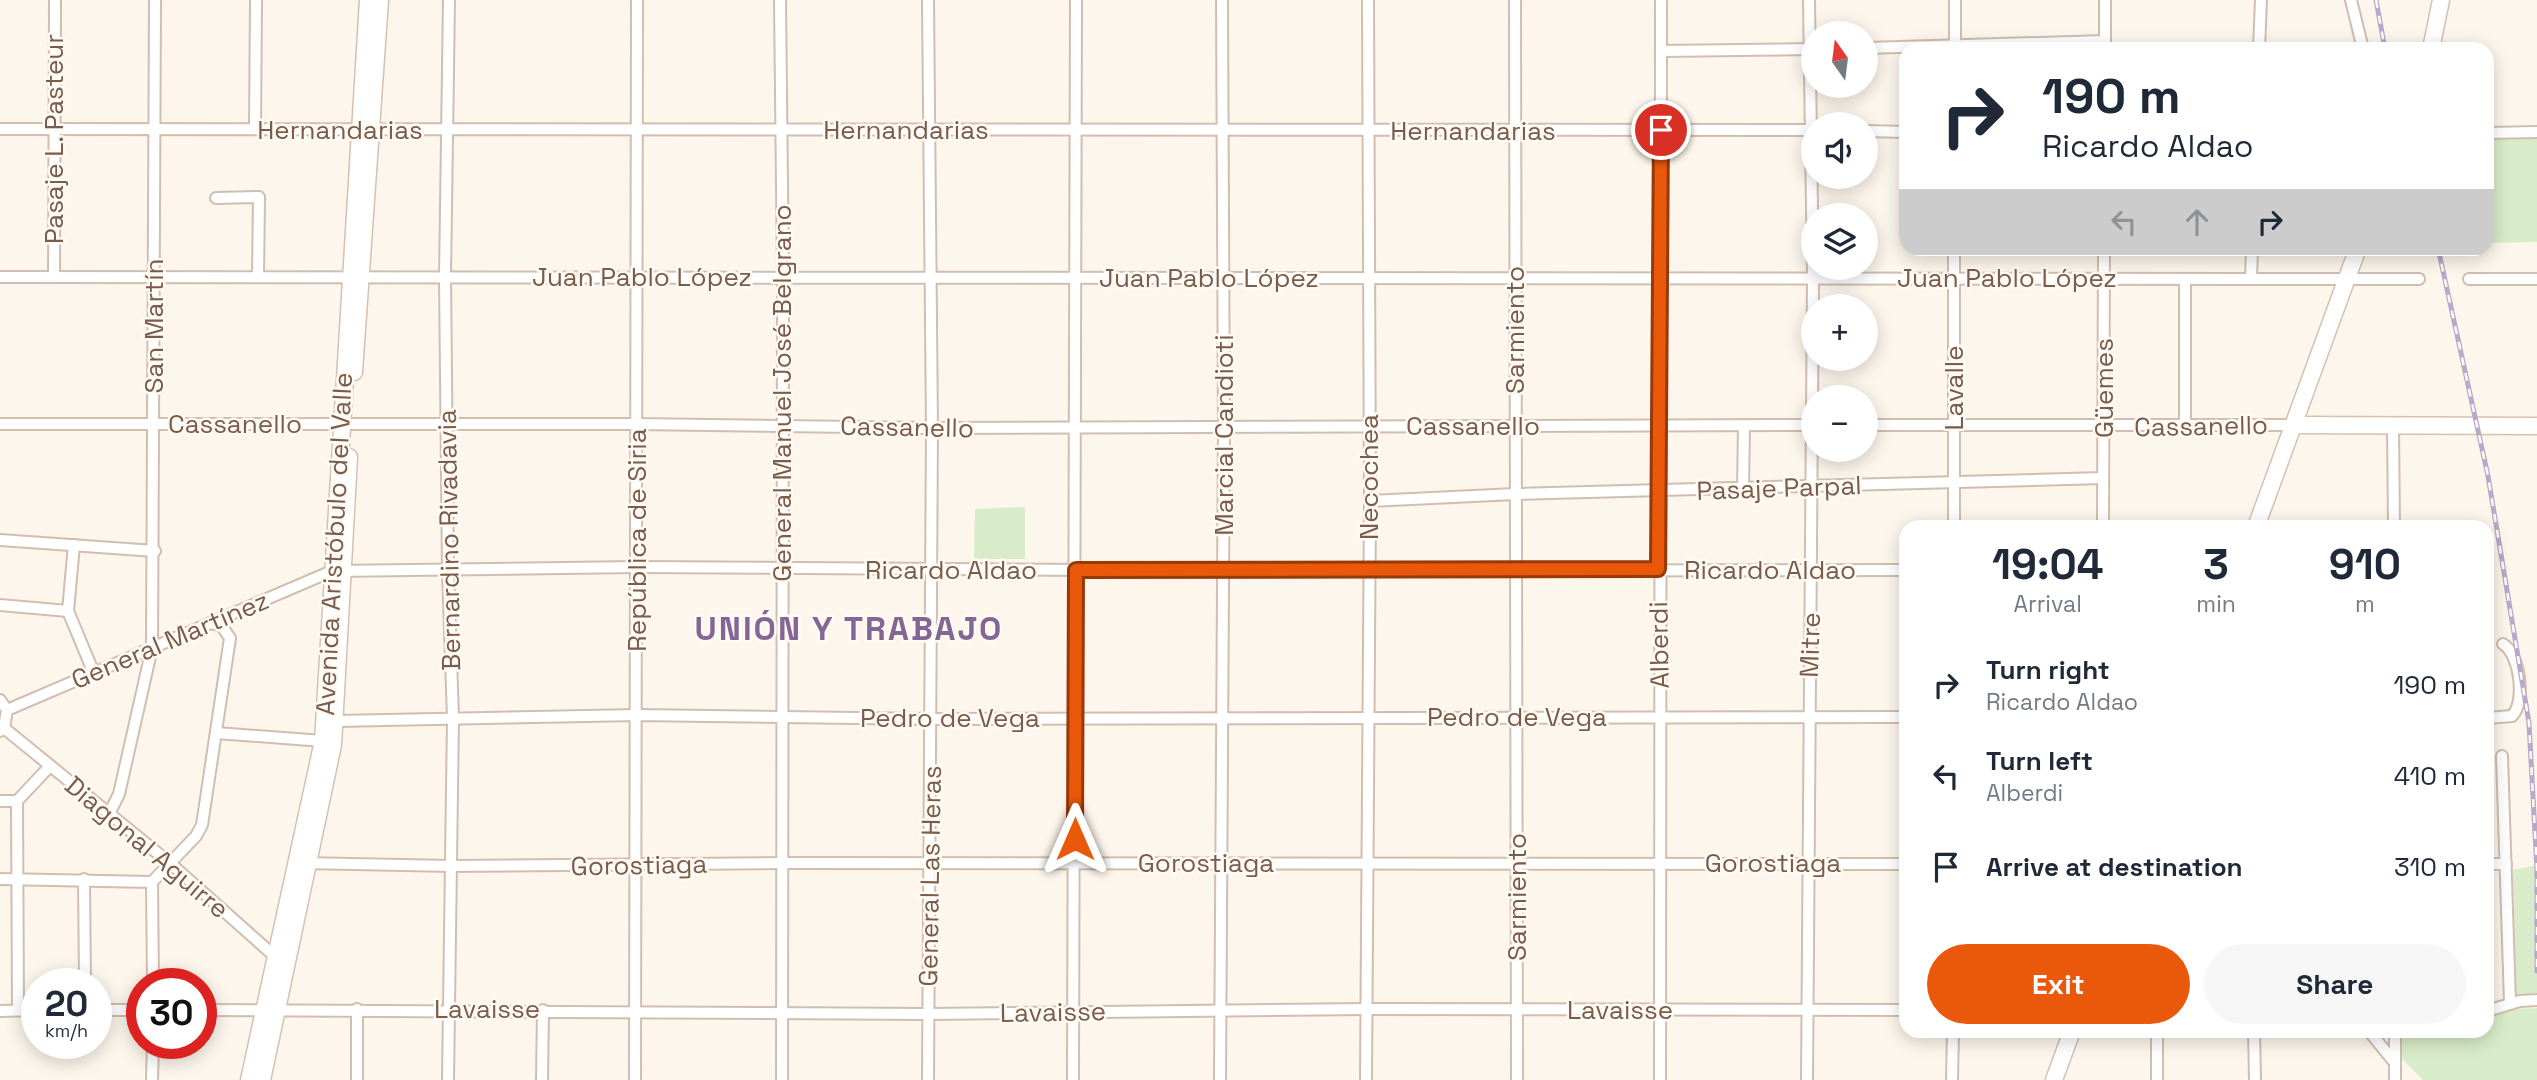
<!DOCTYPE html>
<html lang="en">
<head>
<meta charset="utf-8">
<style>
	:root { --surface:#fff; --page:#f6f6f7; --text:#1f2937; --muted:#747a83; --accent:#ea580c }
	body { margin:0; font-family:"Space Grotesk",sans-serif; background:var(--page); color:var(--text); height:100vh; display:flex; flex-direction:column; font-size:26px; white-space:nowrap }
	* { box-sizing:border-box; margin:0 }
	p { font-size:23px; color:var(--muted) }
	.icon { flex:none; width:38px; height:38px; fill:none; stroke:currentColor; stroke-width:2; stroke-linecap:round; stroke-linejoin:round }
	.map { position:relative; flex:1; overflow:hidden }
	.side { position:absolute; left:1899px; top:520px; width:595px; height:518px; display:flex; flex-direction:column; background:var(--surface); border-radius:21px; box-shadow:0 4px 18px #0003 }
	.side>* { flex:none }
	.hud { position:absolute; left:1899px; top:42px; width:595px; height:214px; border-radius:21px; box-shadow:0 4px 18px #0003; background:#fff; color:var(--text); overflow:hidden }
	.needle { width:46px; rotate:346deg }
	.tools { position:absolute; left:1801px; top:21px; display:grid; gap:14px }
	.tools a { display:grid; place-items:center; width:77px; height:77px; border-radius:50%; background:var(--surface); box-shadow:0 4px 18px #0003; font-size:35px }
	.speed { position:absolute; left:21px; top:968px; display:flex; gap:14px; font-size:35px; font-weight:700; text-align:center }
	.speed>* { display:grid; place-content:center; width:91px; height:91px; border-radius:50%; background:var(--surface); box-shadow:0 4px 18px #0003; line-height:1 }
	.speed small { font-size:18px; font-weight:400 }
	.speed .limit { border:10px solid #d22; background:#fff; color:#111 }
	.pin { position:absolute; display:grid; place-items:center; width:60px; height:60px; color:#fff; margin:-30px; border:4px solid #fff; border-radius:50%; box-shadow:0 2px 7px #0007 }
	.me { position:absolute; width:77px; margin:-38px; rotate:0deg; stroke-linejoin:round; filter:drop-shadow(0 0 5px #0008) }
	.turn { display:flex; align-items:center; gap:24px; height:147px; padding:0 28px; font-size:32px }
	.turn .icon { width:91px; height:91px; stroke-width:2.5 }
	.turn b { display:block; font-size:49px; line-height:60px }
	.lanes { display:flex; align-items:center; height:66px; padding:0 28px; background:#0003; justify-content:center; gap:35px; direction:ltr }
	.lanes .off { opacity:.35 }
	.eta { display:flex; justify-content:space-evenly; align-items:center; height:119px; text-align:center }
	.eta b { font-size:42px; font-weight:700; line-height:49px }
	.button { display:flex; gap:14px; margin-top:auto; padding:14px 28px }
	.button a { flex:1; height:80px; border-radius:42px; background:var(--accent); color:#fff; font-size:28px; font-weight:700; line-height:80px; text-align:center }
	.button a+a { background:var(--page); color:var(--text) }
	ul { padding:0; list-style:none }
	li { display:flex; align-items:center; gap:21px; height:91px; padding:0 28px }
	li div { flex:1 }
	li b { display:block; font-size:26px }
	li em { font-style:normal }
	.map>svg:first-child { display:block }
	.green { fill:#d8ecc9 }
	.lines { fill:none; stroke-linecap:round; stroke-linejoin:round }
	.street-casing { stroke:#d1beb0; stroke-width:14 }
	.secondary-casing { stroke:#d6c0b0; stroke-width:19 }
	.street { stroke:#fff; stroke-width:10 }
	.secondary { stroke:#fff; stroke-width:16 }
	.rail-casing { stroke:#b9a8c9; stroke-width:5 }
	.rail { stroke:#fffaf3; stroke-width:2.5; stroke-dasharray:8; stroke-linecap:butt }
	.route-casing { stroke:#983908; stroke-width:18 }
	.route { stroke:#ea580c; stroke-width:12 }
	.labels { text-anchor:middle; dominant-baseline:central; stroke-width:5; stroke-linejoin:round; paint-order:stroke }
	.street-label { font-size:26px; fill:#7a5c4d; stroke:#fffaf3 }
	.district-label { font-size:33px; font-weight:bold; letter-spacing:2px; fill:#846695; stroke:#fffaf3 }
</style>
</head>
<body>
<div class="map">
<svg width="2537" height="1080" viewBox="0 0 2537 1080">
	<rect width="100%" height="100%" fill="#fdf6ec"/>
	<g class="green">
		<path d="M 2537,132 L 2537,242 L 2487,243 L 2487,133 Z"/>
		<path d="M 1025,507 L 1025,559 L 974,559 L 975,509 Z"/>
		<path d="M 2537,865 L 2537,994 L 2516,996 L 2513,870 Z"/>
		<path d="M 2537,1008 L 2537,1080 L 2423,1080 L 2401,1058 L 2399,1031 L 2487,1031 L 2487,1018 L 2512,1009 Z"/>
	</g>
	<g class="lines">
		<defs>
			<g id="street">
				<path d="M 780,0 L 783,278 L 782,1080"/>
				<path d="M 1515,0 L 1517,1080"/>
				<path d="M 2351,0 L 2363,49"/>
				<path d="M 1866,48 L 2105,41"/>
				<path d="M 1955,49 L 1955,0"/>
				<path d="M 2105,49 L 2105,0"/>
				<path d="M 2259,49 L 2261,0"/>
				<path d="M 1662,51 L 1813,49"/>
				<path d="M 0,129 L 1813,130"/>
				<path d="M 255,129 L 256,0"/>
				<path d="M 1866,131 L 1906,132"/>
				<path d="M 2487,133 L 2537,132"/>
				<path d="M 216,198 L 259,197 L 258,277"/>
				<path d="M 1954,248 L 1954,527"/>
				<path d="M 0,277 L 2419,279"/>
				<path d="M 54,277 L 55,0"/>
				<path d="M 2251,279 L 2252,248"/>
				<path d="M 2469,279 L 2537,279"/>
				<path d="M 0,424 L 636,424 L 932,428 L 1813,425"/>
				<path d="M 1866,425 L 2294,425"/>
				<path d="M 2185,426 L 2185,279"/>
				<path d="M 2393,426 L 2394,527"/>
				<path d="M 1743,490 L 1744,426"/>
				<path d="M 1370,501 L 1515,494 L 2103,478"/>
				<path d="M 2103,527 L 2104,248"/>
				<path d="M 0,540 L 155,551"/>
				<path d="M 74,545 L 68,611 L 93,671"/>
				<path d="M 0,605 L 68,611"/>
				<path d="M 0,700 L 7,710 L 4,728 L 0,731"/>
				<path d="M 7,710 L 332,571 L 637,567 L 1223,571 L 1906,570"/>
				<path d="M 2487,718 L 2512,716 C 2526,702 2520,654 2503,644"/>
				<path d="M 4,728 L 171,864 L 280,961"/>
				<path d="M 216,733 L 323,741 L 336,721 L 637,715 L 932,719 L 1906,717"/>
				<path d="M 2502,756 L 2510,1003"/>
				<path d="M 0,801 L 17,801"/>
				<path d="M 109,814 L 119,794 L 152,648 L 155,0"/>
				<path d="M 302,863 L 453,866 L 782,863 L 1906,864"/>
				<path d="M 2487,864 L 2506,864"/>
				<path d="M 0,879 L 152,882 L 196,836 L 202,825 L 230,638 L 221,625 L 210,623"/>
				<path d="M 84,879 L 85,984"/>
				<path d="M 152,882 L 153,984"/>
				<path d="M 357,1009 L 357,1080"/>
				<path d="M 18,1010 L 17,801 L 50,766"/>
				<path d="M 96,1010 L 142,1010"/>
				<path d="M 201,1010 L 928,1014 L 1366,1009 L 1906,1010"/>
				<path d="M 0,1011 L 37,1010"/>
				<path d="M 2487,1011 L 2520,1001 L 2537,1000"/>
				<path d="M 2254,1031 L 2255,1080"/>
				<path d="M 2369,1031 L 2395,1063"/>
				<path d="M 2395,1031 L 2395,1080"/>
				<path d="M 152,1080 L 153,1043"/>
				<path d="M 448,1080 L 453,718 L 448,571 L 445,277 L 449,0"/>
				<path d="M 542,1080 L 543,1010"/>
				<path d="M 635,1080 L 637,0"/>
				<path d="M 928,1080 L 932,428 L 928,0"/>
				<path d="M 1073,1080 L 1076,0"/>
				<path d="M 1220,1080 L 1224,427 L 1222,0"/>
				<path d="M 1366,1080 L 1370,501 L 1368,0"/>
				<path d="M 1660,1080 L 1661,0"/>
				<path d="M 1807,1080 L 1813,278 L 1809,0"/>
				<path d="M 1952,1080 L 1953,1031"/>
				<path d="M 2157,1080 L 2157,1031"/>
			</g>
			<g id="secondary">
				<path d="M 2431,49 L 2441,0"/>
				<path d="M 354,372 L 380,0"/>
				<path d="M 2294,425 L 2537,426"/>
				<path d="M 2256,527 L 2358,248"/>
				<path d="M 249,1080 L 323,741 L 368,0"/>
				<path d="M 262,1080 L 333,745 L 349,457"/>
				<path d="M 2054,1080 L 2072,1031"/>
			</g>
		</defs>
		<use href="#street" class="street-casing"/>
		<use href="#secondary" class="secondary-casing"/>
		<use href="#street" class="street"/>
		<use href="#secondary" class="secondary"/>
		<defs>
			<g id="rail">
				<path d="M 2376,0 L 2385,49"/>
				<path d="M 2438,248 L 2488,476 L 2529,723 L 2537,870 L 2537,971"/>
			</g>
		</defs>
		<use href="#rail" class="rail-casing"/>
		<use href="#rail" class="rail"/>
	</g>
	<g class="lines">
		<defs>
			<path id="route" d="M 1075,839 L 1076,570 L 1658,569 L 1661,130"/>
		</defs>
		<use href="#route" class="route-casing"/>
		<use href="#route" class="route"/>
	</g>
	<g class="labels">
		<g class="street-label">
			<text x="340" y="130">Hernandarias</text>
			<text x="906" y="130">Hernandarias</text>
			<text x="1473" y="131">Hernandarias</text>
			<text transform="translate(54 139) rotate(-90)">Pasaje L. Pasteur</text>
			<text x="642" y="277">Juan Pablo López</text>
			<text x="1209" y="278">Juan Pablo López</text>
			<text x="2007" y="278">Juan Pablo López</text>
			<text transform="translate(154 326) rotate(-90)">San Martín</text>
			<text transform="translate(1515 330) rotate(-90)">Sarmiento</text>
			<text transform="translate(1954 388) rotate(-90)">Lavalle</text>
			<text transform="translate(2104 388) rotate(-90)">Güemes</text>
			<text transform="translate(782 393) rotate(-90)">General Manuel José Belgrano</text>
			<text x="235" y="424">Cassanello</text>
			<text x="1473" y="426">Cassanello</text>
			<text transform="translate(2201 426) rotate(-1)">Cassanello</text>
			<text transform="translate(907 427) rotate(1)">Cassanello</text>
			<text transform="translate(1224 435) rotate(-90)">Marcial Candioti</text>
			<text transform="translate(1369 477) rotate(-90)">Necochea</text>
			<text transform="translate(1779 488) rotate(-2)">Pasaje Parpal</text>
			<text transform="translate(449 540) rotate(-91)">Bernardino Rivadavia</text>
			<text transform="translate(637 540) rotate(-90)">República de Siria</text>
			<text transform="translate(334 544) rotate(-87)">Avenida Aristóbulo del Valle</text>
			<text x="951" y="570">Ricardo Aldao</text>
			<text x="1770" y="570">Ricardo Aldao</text>
			<text transform="translate(170 640) rotate(-23)">General Martínez</text>
			<text transform="translate(1659 645) rotate(-91)">Alberdi</text>
			<text transform="translate(1810 645) rotate(-88)">Mitre</text>
			<text x="1517" y="717">Pedro de Vega</text>
			<text x="950" y="718">Pedro de Vega</text>
			<text transform="translate(147 847) rotate(40)">Diagonal Aguirre</text>
			<text x="1206" y="863">Gorostiaga</text>
			<text x="1773" y="863">Gorostiaga</text>
			<text transform="translate(639 865) rotate(-1)">Gorostiaga</text>
			<text transform="translate(930 876) rotate(-89)">General Las Heras</text>
			<text transform="translate(1517 897) rotate(-90)">Sarmiento</text>
			<text x="487" y="1009">Lavaisse</text>
			<text x="1620" y="1010">Lavaisse</text>
			<text transform="translate(1053 1012) rotate(-1)">Lavaisse</text>
		</g>
		<g class="district-label">
			<text x="849" y="629">UNIÓN Y TRABAJO</text>
		</g>
	</g>
</svg>
<div class="tools">
<a><svg class="needle" viewBox="-14 -14 28 28"><path d="M0-13l5 13h-10z" fill="#e53935"/><path d="M0 13l5-13h-10z" fill="#747a83"/></svg></a>
<a><svg class="icon" aria-label="sound" viewBox="0 0 24 24"><path d="M4 9h4l5-4v14l-5-4H4zM17 9q2 3 0 6"/></svg></a>
<a><svg class="icon" aria-label="layers" viewBox="0 0 24 24"><path d="M12 4l9 5-9 5-9-5zM3 14l9 5 9-5"/></svg></a>
<a>+</a>
<a>−</a>
</div>
<div class="speed"><div>20<small>km/h</small></div><div class="limit">30</div></div>
<div class="pin" style="left:1661px;top:130px;background:#d93025"><svg class="icon" aria-label="arrive" viewBox="0 0 24 24"><path d="M6 21V4h12l-3 4 3 4H6"/></svg></div>
<svg class="me" style="left:1075px;top:839px" viewBox="-20 -20 40 40"><path d="M0-17L14 15 0 8-14 15z" fill="#ea580c" stroke="#fff" stroke-width="4"/></svg>
<div class="hud">
<div class="turn"><svg class="icon" aria-label="right" viewBox="0 0 24 24"><path d="M7 20v-9h11M14 6l5 5-5 5"/></svg><div><b>190 m</b>Ricardo Aldao</div></div>
<div class="lanes"><svg class="icon off" aria-label="left" viewBox="0 0 24 24"><path d="M17 20v-9H6M10 6l-5 5 5 5"/></svg><svg class="icon off" aria-label="ahead" viewBox="0 0 24 24"><path d="M12 20V5M6 11l6-6 6 6"/></svg><svg class="icon" aria-label="right" viewBox="0 0 24 24"><path d="M7 20v-9h11M14 6l5 5-5 5"/></svg></div>
</div>
<section class="side">
<div class="eta">
<div><b>19:04</b><p>Arrival</p></div>
<div><b>3</b><p>min</p></div>
<div><b>910</b><p>m</p></div>
</div>
<ul>
<li><svg class="icon" aria-label="right" viewBox="0 0 24 24"><path d="M7 20v-9h11M14 6l5 5-5 5"/></svg><div><b>Turn right</b><p>Ricardo Aldao</p></div><em>190 m</em></li>
<li><svg class="icon" aria-label="left" viewBox="0 0 24 24"><path d="M17 20v-9H6M10 6l-5 5 5 5"/></svg><div><b>Turn left</b><p>Alberdi</p></div><em>410 m</em></li>
<li><svg class="icon" aria-label="arrive" viewBox="0 0 24 24"><path d="M6 21V4h12l-3 4 3 4H6"/></svg><div><b>Arrive at destination</b></div><em>310 m</em></li>
</ul>
<div class="button"><a>Exit</a><a>Share</a></div>
</section>
</div>
</body>
</html>
